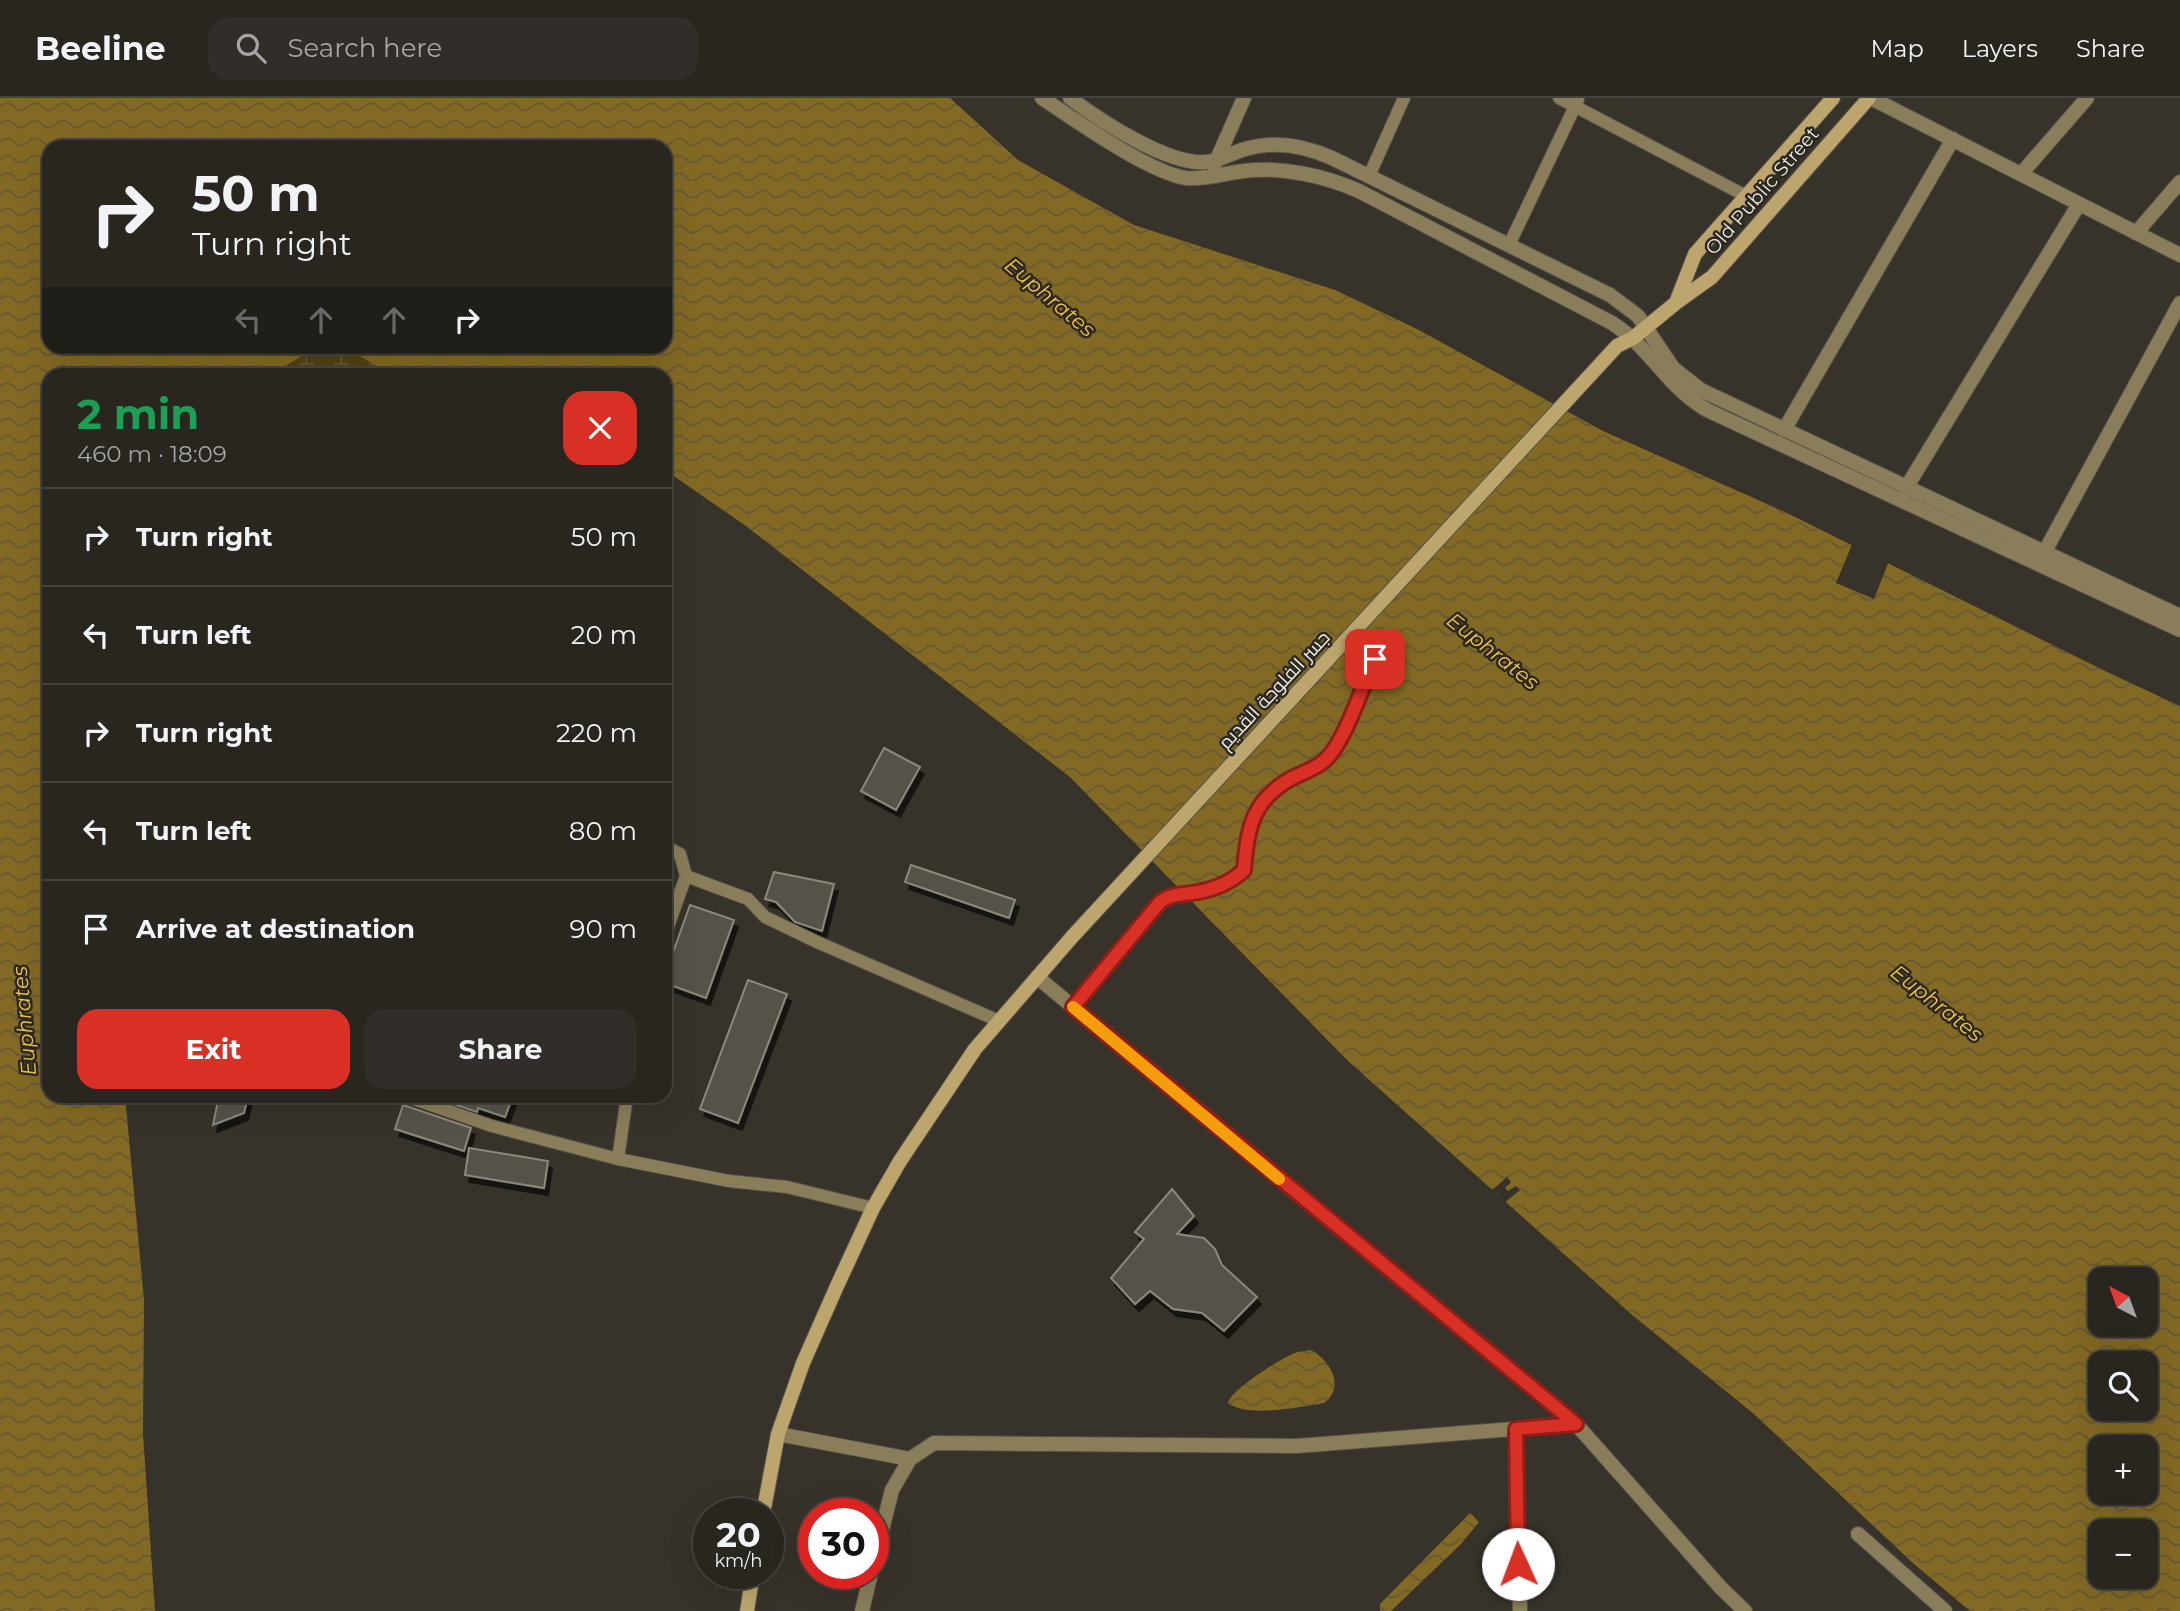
<!DOCTYPE html>
<html lang="en">
<head>
<meta charset="utf-8">
<style>
	:root { --surface:#292620; --page:#312e29; --text:#f1f3f6; --muted:#a5a5a5; --line:#45433e; --accent:#d93025 }
	body { margin:0; font-family:Montserrat,Cairo,sans-serif; background:var(--page); color:var(--text); height:100vh; display:flex; flex-direction:column; font-size:26px; white-space:nowrap }
	* { box-sizing:border-box; margin:0 }
	p { font-size:23px; color:var(--muted) }
	.icon { flex:none; width:38px; height:38px; fill:none; stroke:currentColor; stroke-width:2; stroke-linecap:round; stroke-linejoin:round }
	.map { position:relative; flex:1; overflow:hidden }
	.details { position:absolute; left:42px; top:270px; width:630px; height:735px; display:flex; flex-direction:column; background:var(--surface); border-radius:21px; box-shadow:0 7px 28px #0002,0 0 0 2px var(--line) }
	.details>* { flex:none }
	.guide { position:absolute; left:42px; top:42px; width:630px; height:214px; border-radius:21px; box-shadow:0 7px 28px #0002,0 0 0 2px var(--line); background:#292620; color:var(--text); overflow:hidden }
	.needle { width:46px; rotate:319deg }
	.tools { position:absolute; left:2088px; top:1169px; display:grid; gap:14px }
	.tools a { display:grid; place-items:center; width:70px; height:70px; border-radius:14px; background:var(--surface); box-shadow:0 7px 28px #0002,0 0 0 2px var(--line); font-size:35px }
	.speed { position:absolute; left:693px; top:1400px; display:flex; gap:14px; font-size:35px; font-weight:700; text-align:center }
	.speed>* { display:grid; place-content:center; width:91px; height:91px; border-radius:50%; background:var(--surface); box-shadow:0 7px 28px #0002,0 0 0 2px var(--line); line-height:1 }
	.speed small { font-size:18px; font-weight:400 }
	.speed .limit { border:10px solid #d22; background:#fff; color:#111 }
	.pin { position:absolute; display:grid; place-items:center; width:60px; height:60px; color:#fff; margin:-30px; border-radius:14px; box-shadow:0 4px 10px #0006 }
	.me { position:absolute; width:77px; margin:-38px; rotate:358deg; stroke-linejoin:round; filter:drop-shadow(0 0 5px #0008) }
	.turn { display:flex; align-items:center; gap:24px; height:147px; padding:0 35px; font-size:32px }
	.turn .icon { width:91px; height:91px; stroke-width:2.5 }
	.turn b { display:block; font-size:49px; line-height:60px }
	.lanes { display:flex; align-items:center; height:66px; padding:0 35px; background:#0003; justify-content:center; gap:35px; direction:ltr }
	.lanes .off { opacity:.35 }
	.round { display:grid; place-items:center; flex:none; width:74px; height:74px; border-radius:21px; background:var(--page) }
	.headline { display:flex; align-items:center; justify-content:space-between; height:119px; padding:0 35px }
	h1 { font-size:42px; font-weight:700; line-height:52px; color:#1e9e55 }
	.cta { display:flex; gap:14px; margin-top:auto; padding:14px 35px }
	.cta a { flex:1; height:80px; border-radius:21px; background:var(--accent); color:#fff; font-size:28px; font-weight:700; line-height:80px; text-align:center }
	.cta a+a { background:var(--page); color:var(--text) }
	ul { padding:0; list-style:none }
	li { display:flex; align-items:center; gap:21px; height:98px; padding:0 35px; border-top:2px solid var(--line) }
	li div { flex:1 }
	li b { display:block; font-size:26px }
	li em { font-style:normal }
	header { display:flex; align-items:center; gap:42px; box-sizing:border-box; height:98px; padding:0 35px; background:var(--surface); border-bottom:2px solid var(--line) }
	header strong { font-size:33px }
	nav { display:flex; gap:38px; margin-inline-start:auto; font-size:24px }
	.search { width:490px; height:63px; background:var(--page); display:flex; align-items:center; gap:18px; box-sizing:border-box; padding:0 24px; border-radius:21px; color:var(--muted); font-size:26px }
	.map>svg:first-child { display:block }
	.wetland { fill:url(#wetland-marsh) }
	.water { fill:url(#water-waves); fill-rule:evenodd }
	.pier { fill:#37332a }
	.building { fill:#555248; stroke:#8c887d; stroke-width:2; filter:url(#shadow) }
	.lines { fill:none; stroke-linecap:round; stroke-linejoin:round }
	.service-casing { stroke:#545148; stroke-width:14 }
	.minor-casing { stroke:#545148; stroke-width:16 }
	.tertiary-casing { stroke:#545148; stroke-width:16 }
	.secondary-casing { stroke:#545148; stroke-width:16 }
	.service { stroke:#8a7d5a; stroke-width:12 }
	.minor { stroke:#8a7d5a; stroke-width:14 }
	.tertiary { stroke:#8a7d5a; stroke-width:14 }
	.secondary { stroke:#bca66d; stroke-width:14 }
	.route-casing { stroke:#8d1f18; stroke-width:18 }
	.route { stroke:#d93025; stroke-width:12 }
	.slow { stroke:#f59e0b; stroke-width:12 }
	.labels { text-anchor:middle; dominant-baseline:central; stroke-width:5; stroke-linejoin:round; paint-order:stroke }
	.street-label { font-size:19px; fill:#eeece6; stroke:#2d2921 }
	.water-label { font-size:21px; font-style:italic; fill:#eec245; stroke:#2d2921 }
</style>
</head>
<body>
<header>
<strong>Beeline</strong>
<div class="search"><svg class="icon" aria-label="search" viewBox="0 0 24 24"><circle cx="10" cy="10" r="6"/><path d="M15 15l6 6"/></svg>Search here</div>
<nav><a>Map</a><a>Layers</a><a>Share</a></nav>
</header>
<div class="map">
<svg width="2180" height="1513" viewBox="0 0 2180 1513">
	<defs>
		<pattern id="wetland-marsh" width="20" height="14" patternUnits="userSpaceOnUse" patternTransform="scale(1.75)"><rect width="20" height="14" fill="#524217"/><path d="M1 5h8M5 5V1M11 12h8M15 12V8" fill="none" stroke="#6b5d39"/></pattern>
		<pattern id="water-waves" width="16" height="10" patternUnits="userSpaceOnUse" patternTransform="scale(1.75)"><rect width="16" height="10" fill="#836a24"/><path d="M0 5q4-4 8 0t8 0" fill="none" stroke="#655834"/></pattern>
		<filter id="shadow"><feDropShadow dx="4" dy="7" stdDeviation="0" flood-color="#0009"/></filter>
	</defs>
	<rect width="100%" height="100%" fill="#37332a"/>
	<path class="wetland" d="M 313,251 L 348,251 L 390,276 L 278,276 L 284,269 Z"/>
	<g class="water">
		<path d="M 0,0 L 950,0 L 1018,62 L 1134,127 L 1335,192 L 1417,231 L 1603,333 L 1785,414 L 2107,574 L 2180,608 L 2180,1513 L 1970,1513 L 1914,1466 L 1754,1316 L 1631,1216 L 1347,962 L 1070,679 L 746,428 L 665,372 L 665,276 L 390,276 L 348,251 L 313,251 L 284,269 L 278,276 L 49,276 L 49,998 L 125,998 L 144,1202 L 143,1336 L 155,1513 L 0,1513 ZM 49,49 L 665,49 L 665,248 L 49,248 ZM 2100,1181 L 2146,1181 L 2146,1227 L 2100,1227 ZM 2100,1265 L 2146,1265 L 2146,1311 L 2100,1311 ZM 2100,1349 L 2146,1349 L 2146,1395 L 2100,1395 ZM 2100,1433 L 2146,1433 L 2146,1479 L 2100,1479 Z"/>
		<path d="M 1311,1252 C 1330,1262 1346,1289 1324,1305 C 1301,1309 1247,1320 1228,1305 C 1231,1292 1281,1260 1295,1255 C 1300,1253 1306,1253 1311,1252 Z"/>
		<path d="M 1470,1415 L 1479,1424 L 1461,1446 L 1391,1513 L 1380,1513 L 1380,1506 Z"/>
	</g>
	<g class="pier">
		<path d="M 1853,444 L 1889,463 L 1874,501 L 1836,485 Z"/>
		<path d="M 1507,1079 L 1511,1084 L 1505,1090 L 1508,1093 L 1516,1088 L 1520,1092 L 1503,1106 L 1498,1102 L 1500,1100 L 1497,1095 L 1493,1097 L 1490,1094 Z"/>
	</g>
	<g class="building">
		<path d="M 884,650 L 920,669 L 896,712 L 861,693 Z"/>
		<path d="M 911,767 L 1015,802 L 1009,820 L 905,784 Z"/>
		<path d="M 774,774 L 834,786 L 822,833 L 795,824 L 776,804 L 765,801 Z"/>
		<path d="M 690,807 L 734,822 L 706,900 L 665,885 L 665,877 Z"/>
		<path d="M 748,882 L 787,896 L 738,1025 L 700,1011 Z"/>
		<path d="M 219,998 L 248,998 L 244,1015 L 213,1027 Z"/>
		<path d="M 430,998 L 513,998 L 505,1019 L 478,1010 L 477,1014 Z"/>
		<path d="M 403,1007 L 471,1030 L 464,1053 L 395,1031 Z"/>
		<path d="M 469,1050 L 548,1063 L 544,1090 L 465,1077 Z"/>
		<path d="M 1172,1091 L 1194,1118 L 1177,1136 L 1204,1140 L 1215,1151 L 1222,1167 L 1257,1199 L 1224,1233 L 1202,1215 L 1173,1211 L 1150,1193 L 1135,1206 L 1111,1180 L 1144,1141 L 1135,1134 Z"/>
	</g>
	<g class="lines">
		<defs>
			<g id="service">
				<path d="M 1559,0 L 1746,98"/>
				<path d="M 1369,78 L 1404,0"/>
				<path d="M 1509,147 L 1578,2"/>
				<path d="M 665,748 L 680,756 L 686,778 L 665,837"/>
				<path d="M 686,778 L 748,801 L 765,819 L 817,844 L 999,923"/>
				<path d="M 1073,909 L 1160,804 C 1172,795 1183,797 1198,794 C 1216,791 1230,785 1243,772 C 1247,728 1253,701 1295,678 C 1305,673 1321,668 1327,659 C 1352,626 1364,584 1381,547"/>
				<path d="M 405,998 L 492,1028 L 618,1061 L 729,1083 L 787,1089 L 873,1110"/>
				<path d="M 618,1061 L 627,998"/>
			</g>
			<g id="minor">
				<path d="M 1871,0 L 2180,157"/>
				<path d="M 1214,68 L 1244,0"/>
				<path d="M 2021,76 L 2087,0"/>
				<path d="M 2136,135 L 2180,84"/>
				<path d="M 1784,332 L 1953,41"/>
				<path d="M 1906,390 L 2079,106"/>
				<path d="M 2044,455 L 2180,205"/>
				<path d="M 1037,879 L 1576,1326 L 1721,1490 L 1745,1513"/>
				<path d="M 1516,1331 L 1520,1513"/>
				<path d="M 778,1336 L 910,1361"/>
				<path d="M 1858,1436 L 1945,1513"/>
				<path d="M 873,1468 L 892,1392 L 910,1361 L 934,1345 L 1297,1348 L 1576,1326"/>
				<path d="M 862,1513 L 871,1475"/>
			</g>
			<g id="tertiary">
				<path d="M 1042,0 C 1075,22 1150,75 1186,80 C 1206,82 1225,75 1244,73 C 1281,68 1325,78 1359,93 L 1612,225 C 1651,250 1666,288 1707,312 L 2180,532"/>
				<path d="M 1070,0 C 1099,22 1169,68 1206,64 C 1219,63 1230,56 1242,52 C 1272,42 1303,47 1332,60 L 1610,197 L 1638,218 L 1673,270 L 1701,292 L 2180,518"/>
			</g>
			<g id="secondary">
				<path d="M 1677,202 L 1695,156 L 1833,0"/>
				<path d="M 763,1416 L 778,1336 L 803,1265 L 837,1188 L 873,1110 L 900,1063 L 975,951 L 1072,839 L 1617,248 L 1633,240 L 1677,204 L 1712,179 L 1869,0"/>
				<path d="M 747,1513 L 753,1475"/>
			</g>
		</defs>
		<use href="#service" class="service-casing"/>
		<use href="#minor" class="minor-casing"/>
		<use href="#tertiary" class="tertiary-casing"/>
		<use href="#secondary" class="secondary-casing"/>
		<use href="#service" class="service"/>
		<use href="#minor" class="minor"/>
		<use href="#tertiary" class="tertiary"/>
		<use href="#secondary" class="secondary"/>
	</g>
	<g class="lines">
		<defs>
			<path id="route" d="M 1375,561 C 1363,586 1344,647 1324,663 C 1315,671 1301,675 1290,681 C 1252,703 1247,731 1244,772 C 1230,785 1216,791 1198,794 C 1183,797 1172,795 1160,804 L 1073,909 L 1576,1326 L 1516,1331 L 1518,1466"/>
		</defs>
		<use href="#route" class="route-casing"/>
		<use href="#route" class="route"/>
		<path class="slow" d="M 1073,909 L 1279,1081"/>
	</g>
	<g class="labels">
		<g class="street-label">
			<text transform="translate(1762 93) rotate(-49)">Old Public Street</text>
			<text transform="translate(1274 592) rotate(-47)">جسر الفلوجة القديم</text>
		</g>
		<g class="water-label">
			<text transform="translate(1050 199) rotate(40)">Euphrates</text>
			<text transform="translate(1493 553) rotate(38)">Euphrates</text>
			<text transform="translate(1937 905) rotate(38)">Euphrates</text>
			<text transform="translate(24 923) rotate(-95)">Euphrates</text>
		</g>
	</g>
</svg>
<div class="tools">
<a><svg class="needle" viewBox="-14 -14 28 28"><path d="M0-13l5 13h-10z" fill="#e53935"/><path d="M0 13l5-13h-10z" fill="#a5a5a5"/></svg></a>
<a><svg class="icon" aria-label="search" viewBox="0 0 24 24"><circle cx="10" cy="10" r="6"/><path d="M15 15l6 6"/></svg></a>
<a>+</a>
<a>−</a>
</div>
<div class="speed"><div>20<small>km/h</small></div><div class="limit">30</div></div>
<div class="pin" style="left:1375px;top:561px;background:#d93025"><svg class="icon" aria-label="arrive" viewBox="0 0 24 24"><path d="M6 21V4h12l-3 4 3 4H6"/></svg></div>
<svg class="me" style="left:1518px;top:1466px" viewBox="-20 -20 40 40"><circle r="19" fill="#fff"/><path d="M0-13L10 11 0 6-10 11z" fill="#d93025"/></svg>
<div class="guide">
<div class="turn"><svg class="icon" aria-label="right" viewBox="0 0 24 24"><path d="M7 20v-9h11M14 6l5 5-5 5"/></svg><div><b>50 m</b>Turn right</div></div>
<div class="lanes"><svg class="icon off" aria-label="left" viewBox="0 0 24 24"><path d="M17 20v-9H6M10 6l-5 5 5 5"/></svg><svg class="icon off" aria-label="ahead" viewBox="0 0 24 24"><path d="M12 20V5M6 11l6-6 6 6"/></svg><svg class="icon off" aria-label="ahead" viewBox="0 0 24 24"><path d="M12 20V5M6 11l6-6 6 6"/></svg><svg class="icon" aria-label="right" viewBox="0 0 24 24"><path d="M7 20v-9h11M14 6l5 5-5 5"/></svg></div>
</div>
<section class="details">
<div class="headline"><div><h1>2 min</h1><p>460 m · 18:09</p></div><a class="round" style="background:#d93025;color:#fff"><svg class="icon" aria-label="close" viewBox="0 0 24 24"><path d="M6 6l12 12M18 6L6 18"/></svg></a></div>
<ul>
<li><svg class="icon" aria-label="right" viewBox="0 0 24 24"><path d="M7 20v-9h11M14 6l5 5-5 5"/></svg><div><b>Turn right</b></div><em>50 m</em></li>
<li><svg class="icon" aria-label="left" viewBox="0 0 24 24"><path d="M17 20v-9H6M10 6l-5 5 5 5"/></svg><div><b>Turn left</b></div><em>20 m</em></li>
<li><svg class="icon" aria-label="right" viewBox="0 0 24 24"><path d="M7 20v-9h11M14 6l5 5-5 5"/></svg><div><b>Turn right</b></div><em>220 m</em></li>
<li><svg class="icon" aria-label="left" viewBox="0 0 24 24"><path d="M17 20v-9H6M10 6l-5 5 5 5"/></svg><div><b>Turn left</b></div><em>80 m</em></li>
<li><svg class="icon" aria-label="arrive" viewBox="0 0 24 24"><path d="M6 21V4h12l-3 4 3 4H6"/></svg><div><b>Arrive at destination</b></div><em>90 m</em></li>
</ul>
<div class="cta"><a>Exit</a><a>Share</a></div>
</section>
</div>
</body>
</html>
